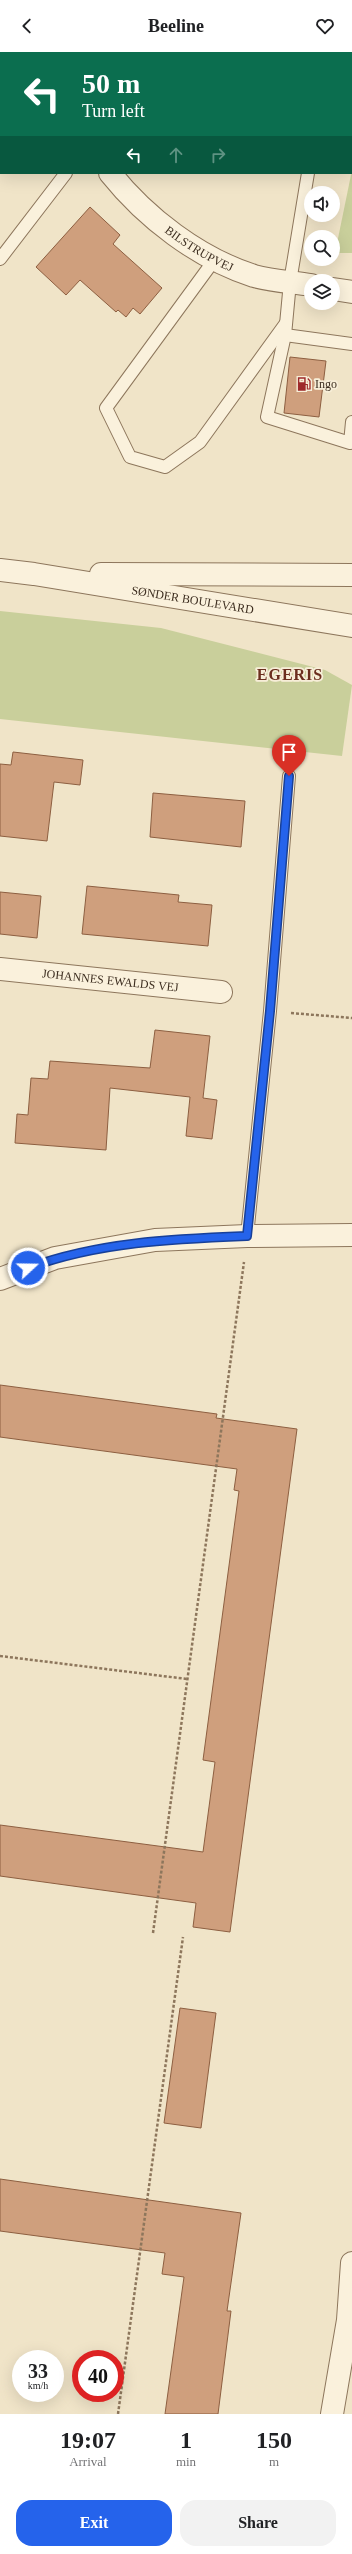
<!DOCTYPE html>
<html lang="en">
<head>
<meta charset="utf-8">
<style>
	:root { --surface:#fff; --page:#f2f2f2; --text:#202124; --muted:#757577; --accent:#2563eb }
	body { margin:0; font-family:Georgia,serif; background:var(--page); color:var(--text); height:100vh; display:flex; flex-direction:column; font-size:15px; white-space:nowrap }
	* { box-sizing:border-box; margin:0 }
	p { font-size:13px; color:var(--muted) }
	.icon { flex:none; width:22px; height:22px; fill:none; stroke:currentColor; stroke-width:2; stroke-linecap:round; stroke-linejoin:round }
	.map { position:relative; height:2362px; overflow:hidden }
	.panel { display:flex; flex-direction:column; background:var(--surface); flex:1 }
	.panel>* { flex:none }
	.guide { position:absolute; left:0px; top:0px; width:352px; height:122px; box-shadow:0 4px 16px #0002; background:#0b6e4f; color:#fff; overflow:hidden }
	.fabs { position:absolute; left:304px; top:134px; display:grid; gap:8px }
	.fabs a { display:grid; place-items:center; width:36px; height:36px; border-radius:50%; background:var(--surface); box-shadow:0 4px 16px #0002; font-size:20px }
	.speed { position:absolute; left:12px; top:2298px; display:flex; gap:8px; font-size:20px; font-weight:700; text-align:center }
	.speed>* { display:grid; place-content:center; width:52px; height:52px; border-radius:50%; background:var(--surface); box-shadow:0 4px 16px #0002; line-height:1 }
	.speed small { font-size:10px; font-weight:400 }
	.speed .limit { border:6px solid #d22; background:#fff; color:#111 }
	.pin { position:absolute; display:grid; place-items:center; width:34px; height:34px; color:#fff; margin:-41px -17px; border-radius:50% 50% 50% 0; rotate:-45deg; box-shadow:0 0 4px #0007 }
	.pin .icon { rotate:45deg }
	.me { position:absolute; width:44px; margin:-22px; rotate:69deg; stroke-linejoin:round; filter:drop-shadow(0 0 3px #0008) }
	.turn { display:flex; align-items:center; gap:14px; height:84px; padding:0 16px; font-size:18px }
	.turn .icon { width:52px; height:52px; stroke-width:2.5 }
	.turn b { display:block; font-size:28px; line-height:34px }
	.lanes { display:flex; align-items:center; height:38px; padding:0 16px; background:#0003; justify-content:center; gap:20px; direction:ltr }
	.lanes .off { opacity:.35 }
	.eta { display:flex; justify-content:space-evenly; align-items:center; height:68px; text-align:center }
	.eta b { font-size:24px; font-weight:700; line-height:28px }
	.primary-button { display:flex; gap:8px; margin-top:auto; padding:8px 16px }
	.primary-button a { flex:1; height:46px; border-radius:16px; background:var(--accent); color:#fff; font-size:16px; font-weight:700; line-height:46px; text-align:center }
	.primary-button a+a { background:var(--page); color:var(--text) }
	header { display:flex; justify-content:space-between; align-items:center; height:52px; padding:0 16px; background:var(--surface); font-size:18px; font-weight:700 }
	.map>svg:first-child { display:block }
	.green { fill:#c9cf9b }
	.building { fill:#cf9f7d; stroke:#8d5f41 }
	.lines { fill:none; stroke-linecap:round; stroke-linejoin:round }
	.service-casing { stroke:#8d765c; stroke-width:14 }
	.minor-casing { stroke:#8d765c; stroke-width:24 }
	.tertiary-casing { stroke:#8d765c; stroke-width:24 }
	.path { stroke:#8d765c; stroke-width:2.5; stroke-dasharray:3 2; stroke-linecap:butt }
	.service { stroke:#faf1dc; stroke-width:12 }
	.minor { stroke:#faf1dc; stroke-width:22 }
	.tertiary { stroke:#faf1dc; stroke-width:22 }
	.route-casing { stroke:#184099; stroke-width:10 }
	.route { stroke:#2563eb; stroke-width:7 }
	.labels { text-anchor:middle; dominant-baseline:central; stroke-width:3.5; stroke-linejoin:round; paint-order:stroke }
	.street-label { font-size:12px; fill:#3d2e20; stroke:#f7eed8 }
	.poi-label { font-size:12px; fill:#3d2e20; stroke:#f7eed8; text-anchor:start }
	.district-label { font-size:16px; font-weight:bold; letter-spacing:1px; fill:#6b2e1e; stroke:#f7eed8 }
</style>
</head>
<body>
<header><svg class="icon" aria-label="back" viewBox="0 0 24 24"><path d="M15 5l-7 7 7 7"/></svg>Beeline<svg class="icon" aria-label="heart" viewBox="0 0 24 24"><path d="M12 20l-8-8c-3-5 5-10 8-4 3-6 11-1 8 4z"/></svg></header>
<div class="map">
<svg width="352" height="2362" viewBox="0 0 352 2362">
	<rect width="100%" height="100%" fill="#f0e4c8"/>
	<g class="green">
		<path d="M 352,118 L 352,201 L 335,201 Z"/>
		<path d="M 0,559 L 161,576 L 325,618 L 352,633 L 342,704 L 0,667 Z"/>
	</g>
	<g class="building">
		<path d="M 90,155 L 120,183 L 113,192 L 162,236 L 140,262 L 133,256 L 126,265 L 118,258 L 116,260 L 80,228 L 66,243 L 36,215 Z"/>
		<path d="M 290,305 L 326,309 L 319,365 L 284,361 Z"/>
		<path d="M 13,700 L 83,708 L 80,733 L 54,730 L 47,789 L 0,784 L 0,712 L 11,713 Z"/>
		<path d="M 153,741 L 245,749 L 241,795 L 150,785 Z"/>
		<path d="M 87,834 L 179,843 L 178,850 L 212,853 L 208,894 L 82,882 Z"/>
		<path d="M 0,840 L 41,844 L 37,886 L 0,882 Z"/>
		<path d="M 155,978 L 210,984 L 203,1046 L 217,1048 L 212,1087 L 186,1084 L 190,1045 L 110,1036 L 106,1098 L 15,1091 L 17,1062 L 28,1063 L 31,1026 L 48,1027 L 50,1009 L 150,1016 Z"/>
		<path d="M 0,1333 L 217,1362 L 216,1366 L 297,1377 L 230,1880 L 193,1875 L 196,1851 L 0,1824 L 0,1773 L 203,1800 L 215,1710 L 203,1708 L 239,1439 L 234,1438 L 237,1417 L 0,1385 Z"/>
		<path d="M 180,1956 L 216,1961 L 201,2076 L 164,2071 Z"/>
		<path d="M 0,2127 L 241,2161 L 227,2259 L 231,2259 L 218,2362 L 165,2362 L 184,2225 L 162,2222 L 165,2201 L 0,2179 Z"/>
	</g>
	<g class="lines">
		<defs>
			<g id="service">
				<path d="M 101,0 L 102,1"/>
				<path d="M 303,0 L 304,1"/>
				<path d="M 328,1 L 328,0"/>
				<path d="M 308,121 L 290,230 L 285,283 L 267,365 L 350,391 L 352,370"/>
				<path d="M 0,207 L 66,121"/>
				<path d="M 215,207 L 106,356 L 130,405 L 165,415 L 200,390 L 286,271"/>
				<path d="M 285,283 L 352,292"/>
				<path d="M 247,1184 L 270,959 L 289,724"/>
			</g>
			<g id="minor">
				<path id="s1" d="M 0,917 L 221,940"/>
			</g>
			<g id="tertiary">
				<path d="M 12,0 L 13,1"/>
				<path id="s2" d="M 110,121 C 146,166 198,206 254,224 C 272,229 293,230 311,233"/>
				<path d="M 333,237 L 352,240"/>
				<path id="s3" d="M 0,518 L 34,522 L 352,574"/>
				<path d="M 101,522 L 352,523"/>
				<path d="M 0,1227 L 55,1206 L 155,1188 L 247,1184 L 352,1183"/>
				<path d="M 332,2362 L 348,2268 L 352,2211"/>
			</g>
		</defs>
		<use href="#service" class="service-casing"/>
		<use href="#minor" class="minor-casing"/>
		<use href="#tertiary" class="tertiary-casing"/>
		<g class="path">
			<path d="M 291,961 L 352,966"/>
			<path d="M 0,1604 L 187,1627"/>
			<path d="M 153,1881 L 244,1210"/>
			<path d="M 118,2362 L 183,1885"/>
		</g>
		<use href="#service" class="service"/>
		<use href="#minor" class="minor"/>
		<use href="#tertiary" class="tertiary"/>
	</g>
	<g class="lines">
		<defs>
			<path id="route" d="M 28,1216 C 98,1190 173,1187 247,1184 L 270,959 L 289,724"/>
		</defs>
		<use href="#route" class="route-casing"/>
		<use href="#route" class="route"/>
	</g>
	<defs>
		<symbol id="fuel-bare" viewBox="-9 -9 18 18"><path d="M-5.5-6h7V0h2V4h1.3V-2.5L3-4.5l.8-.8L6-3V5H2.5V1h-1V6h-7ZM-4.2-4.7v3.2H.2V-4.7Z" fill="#9e2a2b" stroke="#f7eed8" stroke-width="2.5" paint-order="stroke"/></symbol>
	</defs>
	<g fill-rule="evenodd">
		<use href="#fuel-bare" x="294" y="322" width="20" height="20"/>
	</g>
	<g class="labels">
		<g class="street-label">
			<text stroke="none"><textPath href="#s2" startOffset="118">BILSTRUPVEJ</textPath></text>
			<text stroke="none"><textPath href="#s3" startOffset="195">SØNDER BOULEVARD</textPath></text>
			<text stroke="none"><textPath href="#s1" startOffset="111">JOHANNES EWALDS VEJ</textPath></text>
		</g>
		<g class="poi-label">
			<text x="315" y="332">Ingo</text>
		</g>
		<g class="district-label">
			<text x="290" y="622">EGERIS</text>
		</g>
	</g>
</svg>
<div class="fabs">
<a><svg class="icon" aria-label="sound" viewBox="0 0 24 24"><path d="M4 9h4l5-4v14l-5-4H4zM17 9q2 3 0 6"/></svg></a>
<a><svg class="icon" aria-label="search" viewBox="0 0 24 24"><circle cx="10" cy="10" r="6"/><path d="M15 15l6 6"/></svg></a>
<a><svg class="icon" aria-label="layers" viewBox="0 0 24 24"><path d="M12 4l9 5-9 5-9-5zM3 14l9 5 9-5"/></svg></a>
</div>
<div class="speed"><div>33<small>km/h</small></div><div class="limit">40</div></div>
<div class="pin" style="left:289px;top:724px;background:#d93025"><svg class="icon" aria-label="arrive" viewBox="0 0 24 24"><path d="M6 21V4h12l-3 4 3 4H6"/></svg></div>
<svg class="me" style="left:28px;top:1216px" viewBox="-20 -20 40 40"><circle r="17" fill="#2563eb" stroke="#fff" stroke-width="3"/><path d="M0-11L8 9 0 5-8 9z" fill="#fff"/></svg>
<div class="guide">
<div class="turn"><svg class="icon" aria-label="left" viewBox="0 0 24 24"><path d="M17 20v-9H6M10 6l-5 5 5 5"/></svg><div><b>50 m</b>Turn left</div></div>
<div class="lanes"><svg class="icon" aria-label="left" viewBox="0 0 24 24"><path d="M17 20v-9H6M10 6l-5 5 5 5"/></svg><svg class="icon off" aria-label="ahead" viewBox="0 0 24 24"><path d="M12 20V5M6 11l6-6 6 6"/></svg><svg class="icon off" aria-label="right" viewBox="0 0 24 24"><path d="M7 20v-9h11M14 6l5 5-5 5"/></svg></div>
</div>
</div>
<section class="panel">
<div class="eta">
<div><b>19:07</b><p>Arrival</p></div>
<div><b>1</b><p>min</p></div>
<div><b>150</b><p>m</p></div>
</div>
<div class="primary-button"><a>Exit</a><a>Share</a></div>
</section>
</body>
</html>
